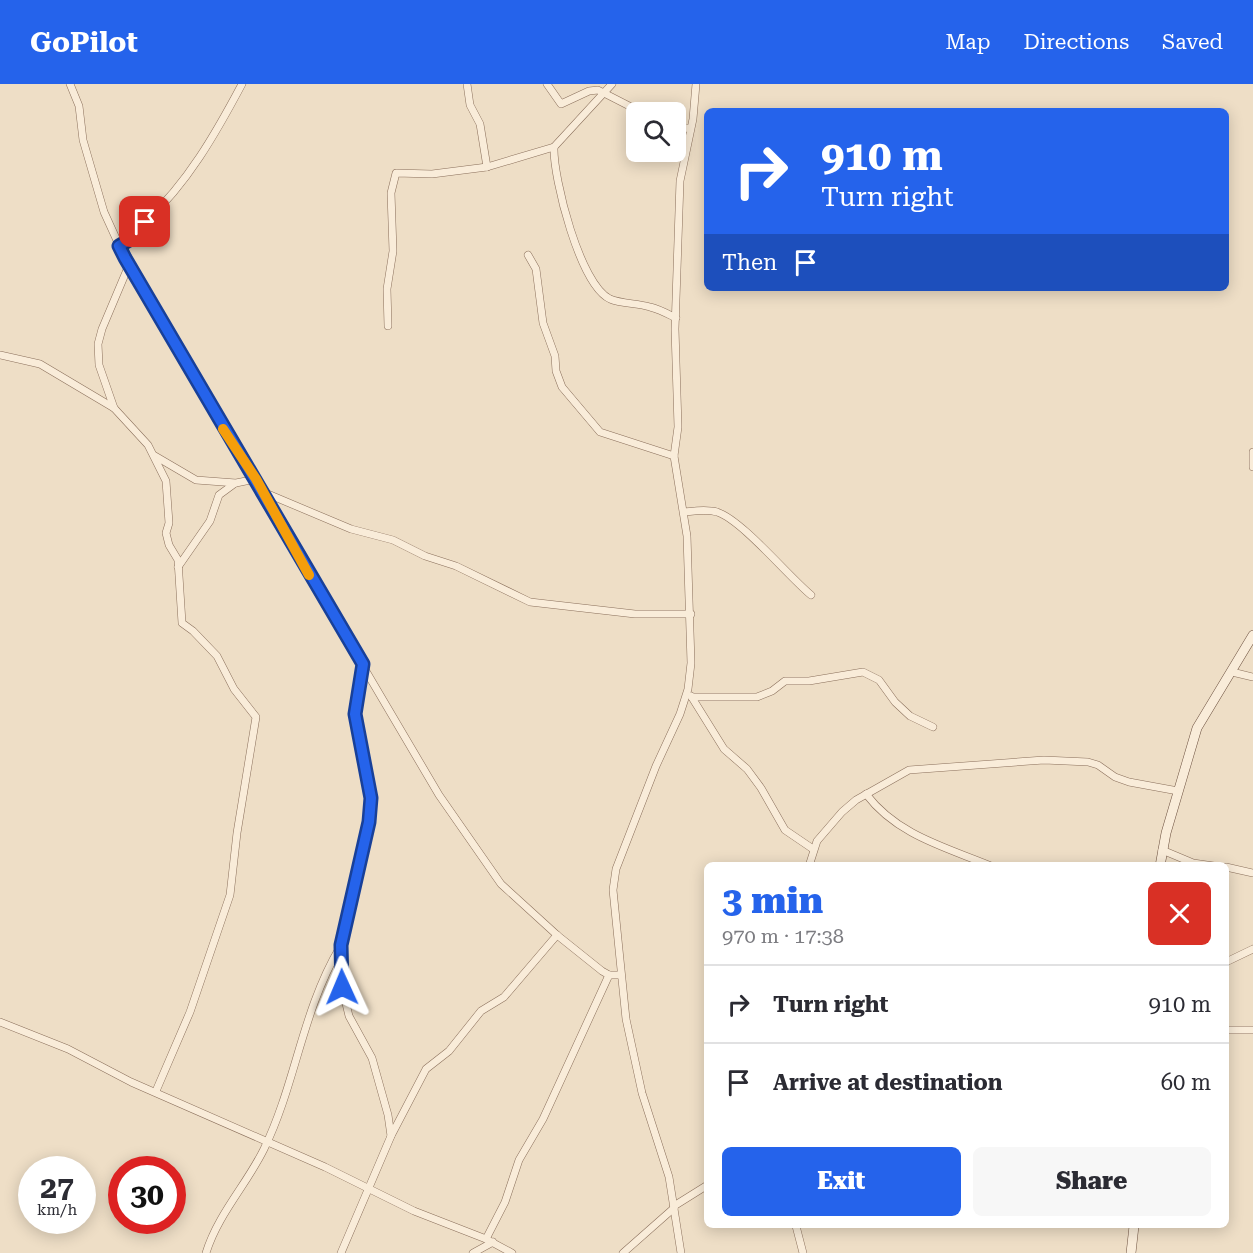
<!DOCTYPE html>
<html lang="en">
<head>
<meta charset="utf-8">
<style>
	:root { --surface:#fff; --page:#f7f7f7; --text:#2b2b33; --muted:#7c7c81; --line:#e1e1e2; --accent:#2563eb }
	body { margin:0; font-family:"Roboto Serif",serif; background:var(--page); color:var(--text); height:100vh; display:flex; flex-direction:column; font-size:22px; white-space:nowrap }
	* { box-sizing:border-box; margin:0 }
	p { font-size:20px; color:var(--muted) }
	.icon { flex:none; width:33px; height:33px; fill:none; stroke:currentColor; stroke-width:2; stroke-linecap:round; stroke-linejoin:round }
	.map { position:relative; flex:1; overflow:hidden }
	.sheet { position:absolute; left:704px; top:778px; width:525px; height:366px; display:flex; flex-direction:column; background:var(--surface); border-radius:9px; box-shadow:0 3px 15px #0003 }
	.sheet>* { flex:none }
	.banner { position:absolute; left:704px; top:24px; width:525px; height:183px; border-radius:9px; box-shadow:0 3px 15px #0003; background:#2563eb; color:#fff; overflow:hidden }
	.buttons { position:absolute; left:626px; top:18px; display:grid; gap:12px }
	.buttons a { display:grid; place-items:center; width:60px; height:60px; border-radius:9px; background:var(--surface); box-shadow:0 3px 15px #0003; font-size:30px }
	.speed { position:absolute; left:18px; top:1072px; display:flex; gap:12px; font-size:30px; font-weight:700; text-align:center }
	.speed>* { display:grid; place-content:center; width:78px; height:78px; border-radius:50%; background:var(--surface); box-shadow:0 3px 15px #0003; line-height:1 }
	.speed small { font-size:15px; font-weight:400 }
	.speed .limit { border:9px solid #d22; background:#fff; color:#111 }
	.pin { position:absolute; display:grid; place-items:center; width:51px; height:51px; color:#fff; margin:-26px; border-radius:12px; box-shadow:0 3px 9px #0006 }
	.me { position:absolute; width:66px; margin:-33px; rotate:359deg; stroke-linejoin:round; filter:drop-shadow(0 0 4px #0008) }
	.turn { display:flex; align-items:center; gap:21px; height:126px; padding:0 18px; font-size:27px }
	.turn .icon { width:78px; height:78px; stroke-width:2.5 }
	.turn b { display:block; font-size:42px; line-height:51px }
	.then { display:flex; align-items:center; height:57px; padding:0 18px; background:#0003; gap:12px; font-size:22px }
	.round { display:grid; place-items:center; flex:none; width:63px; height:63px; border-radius:9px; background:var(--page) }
	.summary { display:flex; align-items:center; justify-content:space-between; height:102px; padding:0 18px }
	h1 { font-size:36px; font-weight:800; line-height:45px; color:var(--accent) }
	.primary-button { display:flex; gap:12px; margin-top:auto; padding:12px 18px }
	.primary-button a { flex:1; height:69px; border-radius:9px; background:var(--accent); color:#fff; font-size:24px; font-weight:800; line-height:69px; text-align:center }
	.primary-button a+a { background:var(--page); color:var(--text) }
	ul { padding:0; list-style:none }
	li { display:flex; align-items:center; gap:18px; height:78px; padding:0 18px; border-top:2px solid var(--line) }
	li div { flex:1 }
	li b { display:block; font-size:22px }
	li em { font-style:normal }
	header { display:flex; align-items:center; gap:36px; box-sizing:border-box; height:84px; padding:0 30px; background:var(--accent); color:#fff }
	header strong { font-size:28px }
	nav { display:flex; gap:33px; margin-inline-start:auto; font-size:21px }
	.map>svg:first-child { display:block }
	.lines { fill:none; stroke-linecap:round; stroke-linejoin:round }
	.street-casing { stroke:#8a6f5b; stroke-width:8 }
	.secondary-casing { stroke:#6c503f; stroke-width:10 }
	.street { stroke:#f9ecd9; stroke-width:7 }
	.secondary { stroke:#f9ecd9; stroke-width:9 }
	.route-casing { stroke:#184099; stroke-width:15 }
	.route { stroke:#2563eb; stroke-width:10 }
	.slow { stroke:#f59e0b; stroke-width:10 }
</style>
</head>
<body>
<header>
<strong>GoPilot</strong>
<nav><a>Map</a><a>Directions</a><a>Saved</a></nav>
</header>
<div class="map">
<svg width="1253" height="1169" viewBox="0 0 1253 1169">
	<rect width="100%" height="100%" fill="#eedec6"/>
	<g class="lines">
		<defs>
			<g id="street">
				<path d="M 70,0 L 79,22 L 83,56 L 104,128 L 125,174 L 178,260 L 223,345 L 256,395 L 314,499 L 439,711 L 501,800 L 557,851 L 602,887 L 609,891 L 621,891"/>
				<path d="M 467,0 L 470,21 L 480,40 L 487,83"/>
				<path d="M 547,0 L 561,20 L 589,7 L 598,6 L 641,28"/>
				<path d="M 612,0 L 554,63 C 553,94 580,201 610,215 C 622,220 637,219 650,223 C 659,225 668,230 676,234"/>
				<path d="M 675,41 L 690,45"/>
				<path d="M 119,162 C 130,155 136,146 146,137 C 187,100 216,49 242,0"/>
				<path d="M 528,171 L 536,185 L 543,239 L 555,272 L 556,287 L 562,303 L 600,348 L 674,372"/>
				<path d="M 129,181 L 102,245 L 98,260 L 99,281 L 114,324 L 148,361 L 166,397 L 169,439 L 166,449 L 169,461 L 178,476 L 182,539 L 193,547 L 217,572 L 234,605 L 256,633 L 237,749 L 230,811 L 190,928 L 156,1007"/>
				<path d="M 388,242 L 387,205 L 393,167 L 391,109 L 396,89 L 432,90 L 487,83 L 554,63"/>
				<path d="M 0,271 L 40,280 L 114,324"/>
				<path d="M 1253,368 L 1253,383"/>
				<path d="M 155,372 L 196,396 L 236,399 L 256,395"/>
				<path d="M 263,408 L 351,445 L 393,456 L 425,472 L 456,482 L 530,518 L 635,530 L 691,530"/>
				<path d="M 684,428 C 695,427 706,425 717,428 C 742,436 788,492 811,511"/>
				<path d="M 178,483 L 210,437 L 219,411 L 234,400"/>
				<path d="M 1232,588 L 1253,593"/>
				<path d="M 691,612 L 724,665 L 747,685 L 761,704 L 785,746 L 813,765"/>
				<path d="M 692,613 L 757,613 L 772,607 L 785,597 L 809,597 L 863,588 L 879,596 L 895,618 L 910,632 L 933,643"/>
				<path d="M 866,710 C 897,751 945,763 991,782"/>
				<path d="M 1162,766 L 1193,779 L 1214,782"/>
				<path d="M 809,782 L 817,757 L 842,728 L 856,716 L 909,686 L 1044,676 L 1088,678 L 1098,681 L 1115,693 L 1129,698 L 1178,707"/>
				<path d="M 1226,783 L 1253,789"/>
				<path d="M 1226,878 L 1253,865"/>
				<path d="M 0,938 L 68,965 L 131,998 L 325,1083 L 414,1127 L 486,1155 L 512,1169"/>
				<path d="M 1226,946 L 1253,946"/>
				<path d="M 391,1052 L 426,985 L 449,967 L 481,927 L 504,913 L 557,851"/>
				<path d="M 674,1122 L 706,1102"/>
				<path d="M 796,1142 L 803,1169"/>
				<path d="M 486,1155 L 505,1118 L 519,1076 L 543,1035 L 609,891"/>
				<path d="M 206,1169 C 218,1130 247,1100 264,1065 C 296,999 302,927 340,863"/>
				<path d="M 341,1169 L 391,1052 L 388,1031 L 372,974 L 349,932 L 342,903 L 341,861 L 369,738 L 371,714 L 355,630 L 363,580"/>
				<path d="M 473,1169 L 493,1158"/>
				<path d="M 623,1169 L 674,1124"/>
				<path d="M 681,1169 L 669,1093 L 642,1009 L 626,935 L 613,806 L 616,785 L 656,682 L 680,630 L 688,605 L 691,579 L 687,452 L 674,372 L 678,343 L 675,245 L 680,97 L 693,35 L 696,0"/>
			</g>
			<g id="secondary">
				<path d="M 1160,782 L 1166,749 L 1197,644 L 1253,551"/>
				<path d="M 1131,1169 L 1134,1142"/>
			</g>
		</defs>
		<use href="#street" class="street-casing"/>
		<use href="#secondary" class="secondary-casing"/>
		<use href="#street" class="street"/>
		<use href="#secondary" class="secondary"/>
	</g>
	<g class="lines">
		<defs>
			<path id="route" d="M 145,138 L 129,156 L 119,162 L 125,174 L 363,580 L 355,630 L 371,714 L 369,738 L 341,861 L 342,903"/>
		</defs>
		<use href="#route" class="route-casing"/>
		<use href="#route" class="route"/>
		<path class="slow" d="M 223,345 L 256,395 L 309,491"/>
	</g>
</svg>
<div class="buttons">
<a><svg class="icon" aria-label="search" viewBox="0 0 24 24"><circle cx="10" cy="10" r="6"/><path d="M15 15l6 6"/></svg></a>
</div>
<div class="speed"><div>27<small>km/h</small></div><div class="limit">30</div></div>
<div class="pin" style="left:145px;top:138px;background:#d93025"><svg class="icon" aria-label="arrive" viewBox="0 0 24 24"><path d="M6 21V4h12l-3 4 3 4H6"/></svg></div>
<svg class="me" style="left:342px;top:903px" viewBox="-20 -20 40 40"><path d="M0-17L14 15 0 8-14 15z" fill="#2563eb" stroke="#fff" stroke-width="4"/></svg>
<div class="banner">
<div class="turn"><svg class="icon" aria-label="right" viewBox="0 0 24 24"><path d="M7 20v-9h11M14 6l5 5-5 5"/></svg><div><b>910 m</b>Turn right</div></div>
<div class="then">Then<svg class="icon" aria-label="arrive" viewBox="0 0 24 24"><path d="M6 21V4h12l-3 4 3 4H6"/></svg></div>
</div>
<section class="sheet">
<div class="summary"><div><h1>3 min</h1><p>970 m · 17:38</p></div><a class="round" style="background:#d93025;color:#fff"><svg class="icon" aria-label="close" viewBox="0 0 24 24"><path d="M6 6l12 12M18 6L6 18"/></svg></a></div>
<ul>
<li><svg class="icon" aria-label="right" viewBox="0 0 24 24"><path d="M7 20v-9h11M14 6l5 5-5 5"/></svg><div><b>Turn right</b></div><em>910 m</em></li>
<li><svg class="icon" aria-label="arrive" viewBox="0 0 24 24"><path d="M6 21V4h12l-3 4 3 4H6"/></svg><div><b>Arrive at destination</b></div><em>60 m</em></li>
</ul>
<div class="primary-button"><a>Exit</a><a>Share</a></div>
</section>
</div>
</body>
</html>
